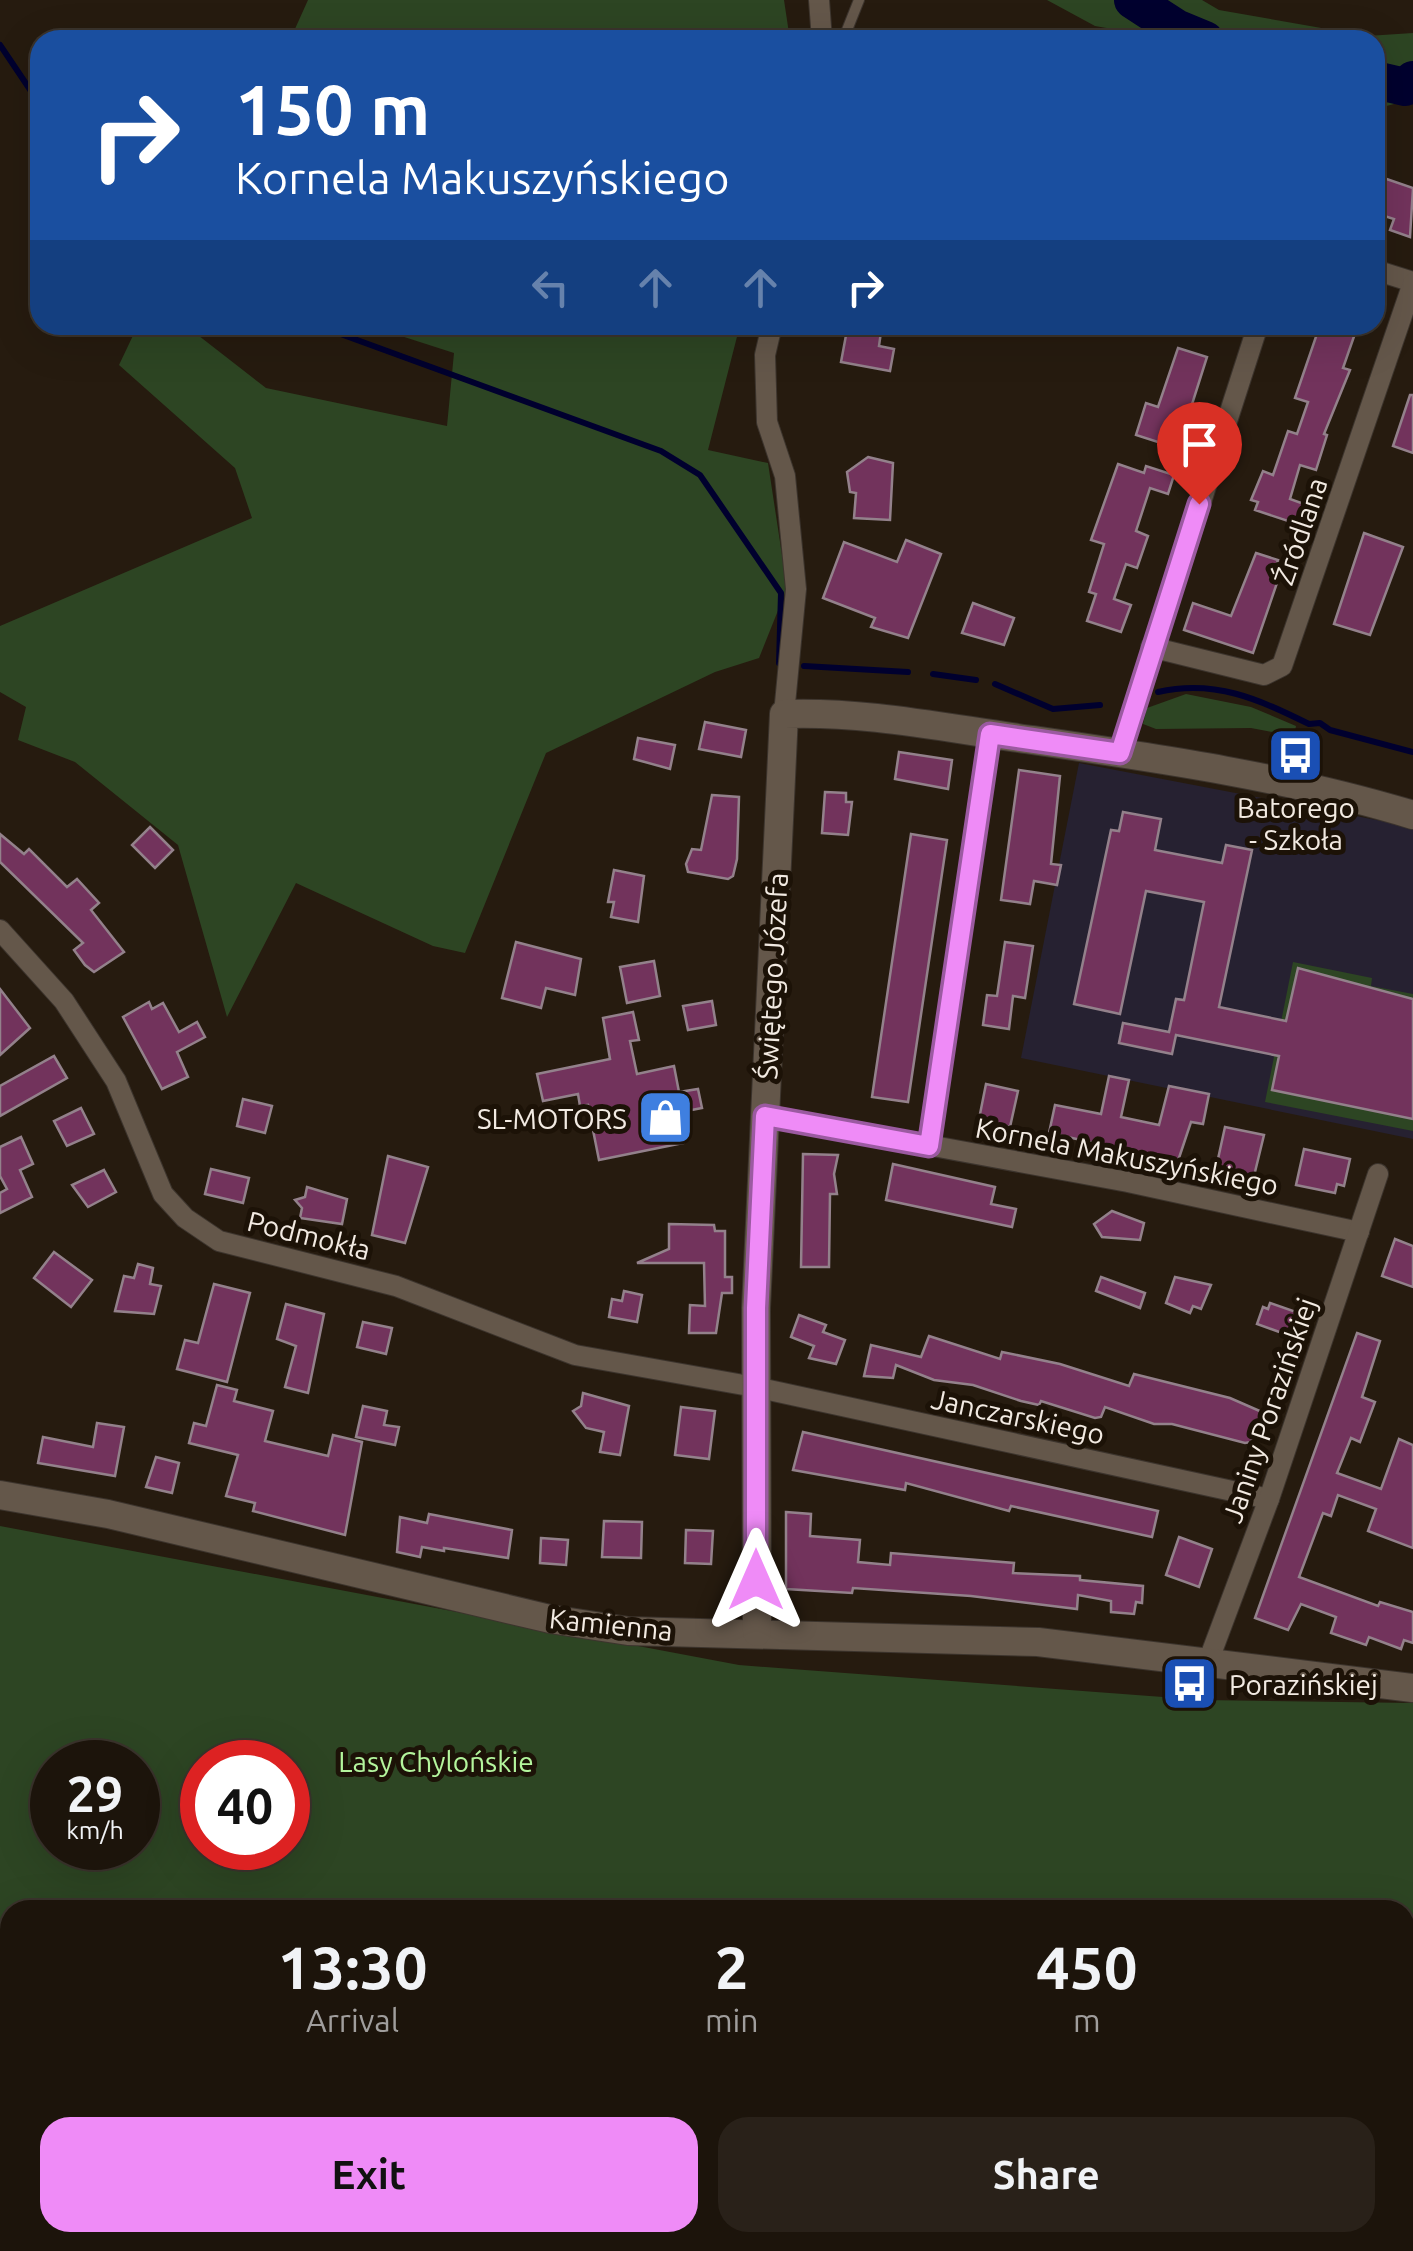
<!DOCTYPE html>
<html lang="en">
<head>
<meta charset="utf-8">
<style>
	:root { --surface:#1c140b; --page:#292119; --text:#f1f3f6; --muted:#a09e9d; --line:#3a332c; --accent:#ef8bf7 }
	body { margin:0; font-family:Ubuntu,sans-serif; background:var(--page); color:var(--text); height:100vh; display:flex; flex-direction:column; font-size:38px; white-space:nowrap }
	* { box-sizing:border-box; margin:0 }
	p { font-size:32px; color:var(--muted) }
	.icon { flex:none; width:55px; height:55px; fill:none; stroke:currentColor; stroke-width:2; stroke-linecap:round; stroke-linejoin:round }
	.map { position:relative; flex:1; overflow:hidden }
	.details { position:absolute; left:0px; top:1900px; width:1415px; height:352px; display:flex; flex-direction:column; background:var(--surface); border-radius:30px 30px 0 0; box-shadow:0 10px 40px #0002,0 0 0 2px var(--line) }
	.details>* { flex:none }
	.top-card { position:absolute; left:30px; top:30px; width:1355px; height:305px; border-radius:30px; box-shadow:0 10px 40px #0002,0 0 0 2px var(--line); background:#1a4fa0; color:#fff; overflow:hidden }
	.speed { position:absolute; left:30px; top:1740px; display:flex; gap:20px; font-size:50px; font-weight:700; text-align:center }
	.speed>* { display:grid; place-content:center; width:130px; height:130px; border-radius:50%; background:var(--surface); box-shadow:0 10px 40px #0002,0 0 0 2px var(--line); line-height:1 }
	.speed small { font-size:25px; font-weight:400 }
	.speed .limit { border:15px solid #d22; background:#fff; color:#111 }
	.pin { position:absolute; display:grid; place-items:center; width:85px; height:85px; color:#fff; margin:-102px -42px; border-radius:50% 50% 50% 0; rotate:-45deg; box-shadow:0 0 10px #0007 }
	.pin .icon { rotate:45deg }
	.me { position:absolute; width:110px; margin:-55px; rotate:0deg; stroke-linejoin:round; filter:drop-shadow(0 0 8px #0008) }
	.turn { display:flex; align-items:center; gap:35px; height:210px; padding:0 40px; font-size:45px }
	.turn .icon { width:130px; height:130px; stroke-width:2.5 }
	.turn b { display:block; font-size:70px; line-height:85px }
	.lanes { display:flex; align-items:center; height:95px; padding:0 40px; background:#0003; justify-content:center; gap:50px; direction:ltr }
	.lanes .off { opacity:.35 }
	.eta { display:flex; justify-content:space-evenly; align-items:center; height:170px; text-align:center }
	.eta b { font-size:60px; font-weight:700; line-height:70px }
	.primary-button { display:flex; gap:20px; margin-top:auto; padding:20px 40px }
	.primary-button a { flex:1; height:115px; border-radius:30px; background:var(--accent); color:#111; font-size:40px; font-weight:700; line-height:115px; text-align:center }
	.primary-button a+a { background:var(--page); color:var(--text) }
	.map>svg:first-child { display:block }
	.education { fill:#262131 }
	.green { fill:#2d4523; fill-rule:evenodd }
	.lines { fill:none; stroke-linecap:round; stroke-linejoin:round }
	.stream { stroke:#00002e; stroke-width:6 }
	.river { stroke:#00002e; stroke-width:38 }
	.building { fill:#72335c; stroke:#93818b; stroke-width:2.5 }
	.lane-casing { stroke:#3c342d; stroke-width:12 }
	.street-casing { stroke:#3c342d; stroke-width:22 }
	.secondary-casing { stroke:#3c342d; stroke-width:30 }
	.lane { stroke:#64574a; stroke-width:10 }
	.street { stroke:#64574a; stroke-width:20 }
	.secondary { stroke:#64574a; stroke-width:28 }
	.route-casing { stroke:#9b5aa1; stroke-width:25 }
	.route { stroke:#ef8bf7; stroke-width:18 }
	.labels { text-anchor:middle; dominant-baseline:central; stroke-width:10; stroke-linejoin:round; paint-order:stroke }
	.street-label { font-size:28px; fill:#f2eae2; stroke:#1c1207 }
	.poi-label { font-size:28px; fill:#f2eae2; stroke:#1c1207 }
	.park-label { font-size:28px; fill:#b4f59d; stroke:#1c1207 }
</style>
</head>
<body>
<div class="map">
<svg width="1413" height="2251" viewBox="0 0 1413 2251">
	<rect width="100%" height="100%" fill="#261b0f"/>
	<path class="education" d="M 1079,763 L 1413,827 L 1413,1139 L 1021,1058 Z"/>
	<g class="green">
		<path d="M 308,0 L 784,0 L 790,40 L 290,40 Z"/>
		<path d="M 1047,0 L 1202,0 L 1219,10 L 1367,36 L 1413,33 L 1413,99 L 1375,109 L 1375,40 L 1175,40 L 1095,26 Z"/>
		<path d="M 138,325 L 185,325 L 266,388 L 447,426 L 454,353 L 367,325 L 740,325 L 708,450 L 768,463 L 787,588 L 759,658 L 715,672 L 546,753 L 465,953 L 433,946 L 296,883 L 227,1017 L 178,845 L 75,762 L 18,740 L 26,707 L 0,692 L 0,626 L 252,518 L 235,468 L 119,365 Z"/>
		<path d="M 1186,694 L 1251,707 L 1296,726 L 1294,736 L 1251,728 L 1156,729 L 1143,724 L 1147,708 Z"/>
		<path d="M 1293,962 L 1372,978 L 1371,986 L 1413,994 L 1413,1131 L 1265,1102 Z"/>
		<path d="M 0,1526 L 739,1665 L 1203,1700 L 1413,1703 L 1413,2251 L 0,2251 ZM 52,1762 L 138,1762 L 138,1848 L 52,1848 ZM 202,1762 L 288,1762 L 288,1848 L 202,1848 ZM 10,1910 L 1405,1910 L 1405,2242 L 10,2242 Z"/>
	</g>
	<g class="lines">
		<g class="stream">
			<path d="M 0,45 L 31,91 L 40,117"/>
			<path d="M 316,325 L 661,451 L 700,475 L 781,593 L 779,663"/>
			<path d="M 804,666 L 908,672"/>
			<path d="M 933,674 L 976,680"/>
			<path d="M 995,684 L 1053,709 L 1100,705"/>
			<path d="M 1158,692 C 1215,679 1258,699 1309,724 L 1320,723 L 1330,730 L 1413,752"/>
		</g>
		<g class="river">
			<path d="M 1133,0 L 1176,28 L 1205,40"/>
			<path d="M 1375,80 L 1405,87 L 1413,80"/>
		</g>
	</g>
	<g class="building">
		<path d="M 1375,175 L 1413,188 L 1410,237 L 1390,230 L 1394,219 L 1375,213 Z"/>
		<path d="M 1320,325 L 1358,325 L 1343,368 L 1350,370 L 1324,434 L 1327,435 L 1316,470 L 1300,465 L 1290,499 L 1304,504 L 1297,524 L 1255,510 L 1258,502 L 1251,500 L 1263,471 L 1273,475 L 1288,431 L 1297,434 L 1308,402 L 1295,398 Z"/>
		<path d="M 863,329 L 881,332 L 879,346 L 894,349 L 890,371 L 841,362 L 847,330 L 862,333 Z"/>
		<path d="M 1178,348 L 1207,357 L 1187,420 L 1192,422 L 1185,443 L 1167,437 L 1164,444 L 1136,435 L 1146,403 L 1158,407 Z"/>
		<path d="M 1410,395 L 1413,395 L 1413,453 L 1393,446 Z"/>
		<path d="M 868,457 L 893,463 L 890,520 L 854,518 L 856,493 L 850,492 L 847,472 Z"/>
		<path d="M 1118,464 L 1144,473 L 1146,466 L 1174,475 L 1168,494 L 1150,488 L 1136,531 L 1148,536 L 1137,568 L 1126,564 L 1114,599 L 1131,605 L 1121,632 L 1087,621 L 1096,594 L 1089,592 L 1104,544 L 1091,540 Z"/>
		<path d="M 1364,533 L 1403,547 L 1370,635 L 1334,624 Z"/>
		<path d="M 906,540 L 941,554 L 908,638 L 871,627 L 875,618 L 823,598 L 844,542 L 897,562 Z"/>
		<path d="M 1256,553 L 1278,560 L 1272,578 L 1278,580 L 1253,653 L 1184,630 L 1193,603 L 1231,616 Z"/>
		<path d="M 973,603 L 1014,618 L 1004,645 L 962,633 Z"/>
		<path d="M 705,722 L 746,730 L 741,757 L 699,749 Z"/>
		<path d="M 638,738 L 675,745 L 670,769 L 634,759 Z"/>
		<path d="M 899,752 L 952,760 L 948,789 L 895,779 Z"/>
		<path d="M 1019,770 L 1060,776 L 1051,864 L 1061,865 L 1057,885 L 1034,881 L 1030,904 L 1001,900 Z"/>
		<path d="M 825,792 L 846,793 L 846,802 L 852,802 L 848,835 L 822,833 Z"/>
		<path d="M 712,795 L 739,797 L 737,859 L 733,876 L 728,879 L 688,872 L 686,864 L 692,849 L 701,850 Z"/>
		<path d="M 1123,812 L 1161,819 L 1155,850 L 1222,863 L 1226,845 L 1252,850 L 1219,1007 L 1286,1021 L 1298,968 L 1413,999 L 1413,1119 L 1272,1090 L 1279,1056 L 1176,1035 L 1172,1054 L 1119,1043 L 1123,1023 L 1169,1032 L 1176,999 L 1184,1000 L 1204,902 L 1146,891 L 1120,1014 L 1074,1004 L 1111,830 L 1119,831 Z"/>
		<path d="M 150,827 L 173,850 L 155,868 L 132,845 Z"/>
		<path d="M 0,834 L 24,854 L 29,849 L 67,887 L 77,879 L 99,903 L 91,910 L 124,952 L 94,972 L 85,965 L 74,950 L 83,943 L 0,862 Z"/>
		<path d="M 911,834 L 947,840 L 908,1102 L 872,1097 Z"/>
		<path d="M 614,870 L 644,876 L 638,922 L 611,917 L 614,902 L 608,902 Z"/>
		<path d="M 516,942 L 581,959 L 575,995 L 546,988 L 541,1008 L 502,998 Z"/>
		<path d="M 1005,942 L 1033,946 L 1025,998 L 1013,996 L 1009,1029 L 983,1025 L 987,995 L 997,996 Z"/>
		<path d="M 654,961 L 660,996 L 627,1003 L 620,967 Z"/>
		<path d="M 0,989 L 30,1028 L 0,1055 Z"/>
		<path d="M 712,1001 L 716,1025 L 688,1030 L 683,1006 Z"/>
		<path d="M 149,1002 L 152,1009 L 163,1003 L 179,1032 L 197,1022 L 205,1037 L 177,1052 L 188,1077 L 162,1089 L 123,1017 Z"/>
		<path d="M 633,1012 L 639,1040 L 630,1041 L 637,1074 L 674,1066 L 679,1092 L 698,1089 L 702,1108 L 676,1113 L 683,1143 L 599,1160 L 588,1105 L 580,1106 L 578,1094 L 543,1101 L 537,1074 L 610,1059 L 603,1018 Z"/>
		<path d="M 54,1056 L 67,1078 L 0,1116 L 0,1086 Z"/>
		<path d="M 1109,1076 L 1129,1080 L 1121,1117 L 1159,1125 L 1169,1086 L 1209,1094 L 1203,1124 L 1191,1122 L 1178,1161 L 1049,1133 L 1055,1105 L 1101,1114 Z"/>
		<path d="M 986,1084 L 1018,1091 L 1010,1127 L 979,1119 Z"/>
		<path d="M 243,1099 L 272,1106 L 265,1133 L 237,1126 Z"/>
		<path d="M 81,1108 L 94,1134 L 67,1146 L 54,1121 Z"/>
		<path d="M 1225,1127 L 1264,1135 L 1254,1176 L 1216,1168 Z"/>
		<path d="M 21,1137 L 33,1164 L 20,1170 L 32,1197 L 0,1213 L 0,1193 L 7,1189 L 0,1176 L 0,1147 Z"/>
		<path d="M 1304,1149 L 1350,1159 L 1344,1186 L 1337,1184 L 1335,1193 L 1296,1185 Z"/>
		<path d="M 803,1154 L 838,1155 L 834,1174 L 837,1194 L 830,1194 L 829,1267 L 801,1267 Z"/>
		<path d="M 388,1156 L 428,1167 L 405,1243 L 372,1235 Z"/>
		<path d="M 893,1164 L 995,1187 L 991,1204 L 1016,1209 L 1012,1227 L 886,1200 Z"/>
		<path d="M 211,1169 L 249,1178 L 243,1203 L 205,1194 Z"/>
		<path d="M 104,1170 L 116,1192 L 88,1207 L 72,1185 Z"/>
		<path d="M 307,1187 L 347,1199 L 342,1224 L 300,1218 L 302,1208 L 295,1200 L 305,1197 Z"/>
		<path d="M 1112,1211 L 1144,1223 L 1140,1240 L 1102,1237 L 1094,1224 Z"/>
		<path d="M 669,1224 L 714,1225 L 715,1231 L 725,1231 L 725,1277 L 732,1277 L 732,1293 L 722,1293 L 716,1333 L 689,1333 L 690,1305 L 705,1306 L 704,1263 L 637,1263 L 669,1249 Z"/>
		<path d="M 1395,1239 L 1413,1246 L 1413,1287 L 1382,1276 Z"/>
		<path d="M 54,1252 L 92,1280 L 71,1307 L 34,1278 Z"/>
		<path d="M 138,1264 L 153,1268 L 150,1284 L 161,1286 L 154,1314 L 115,1311 L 124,1276 L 134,1278 Z"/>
		<path d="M 1101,1277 L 1145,1293 L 1140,1308 L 1096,1291 Z"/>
		<path d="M 1175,1277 L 1211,1285 L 1201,1309 L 1193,1306 L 1190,1313 L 1166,1303 Z"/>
		<path d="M 214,1284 L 250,1293 L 227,1382 L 177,1369 L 185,1340 L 198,1343 Z"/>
		<path d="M 624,1291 L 642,1295 L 637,1322 L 609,1317 L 612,1299 L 622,1301 Z"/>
		<path d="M 1270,1303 L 1299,1313 L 1293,1331 L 1286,1329 L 1285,1334 L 1257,1324 L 1263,1307 L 1268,1309 Z"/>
		<path d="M 286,1304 L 324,1314 L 308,1393 L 285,1387 L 296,1346 L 277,1339 Z"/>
		<path d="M 799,1315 L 826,1325 L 823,1332 L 845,1340 L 836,1364 L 809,1358 L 814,1346 L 791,1337 Z"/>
		<path d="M 363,1322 L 392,1328 L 386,1354 L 357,1347 Z"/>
		<path d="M 1357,1333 L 1380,1341 L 1362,1397 L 1375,1402 L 1360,1442 L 1351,1438 L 1337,1473 L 1381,1489 L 1399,1439 L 1413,1445 L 1413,1548 L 1368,1531 L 1376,1509 L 1338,1495 L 1331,1516 L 1323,1513 L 1299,1577 L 1378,1606 L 1380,1602 L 1413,1612 L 1413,1643 L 1404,1640 L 1401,1649 L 1369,1637 L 1366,1645 L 1331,1633 L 1336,1617 L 1301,1604 L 1288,1630 L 1255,1618 Z"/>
		<path d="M 929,1336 L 1000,1359 L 1002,1352 L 1060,1364 L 1129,1386 L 1134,1374 L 1230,1398 L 1262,1412 L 1251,1442 L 1245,1443 L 1172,1424 L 1154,1424 L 1105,1407 L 1101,1417 L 1095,1418 L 1041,1401 L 1039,1405 L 1021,1401 L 973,1385 L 934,1380 L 896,1365 L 893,1378 L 864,1376 L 871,1345 L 921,1357 Z"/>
		<path d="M 217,1385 L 237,1390 L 234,1401 L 273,1411 L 265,1441 L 328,1456 L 333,1435 L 362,1442 L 345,1535 L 253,1511 L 255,1503 L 226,1496 L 238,1455 L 189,1443 L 194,1423 L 206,1426 Z"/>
		<path d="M 583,1393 L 629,1406 L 620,1455 L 600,1452 L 604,1432 L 586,1428 L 573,1411 L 581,1406 Z"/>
		<path d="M 363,1406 L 387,1411 L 384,1425 L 399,1427 L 395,1445 L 356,1437 Z"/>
		<path d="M 681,1407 L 715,1411 L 709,1459 L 675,1455 Z"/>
		<path d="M 97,1423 L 124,1427 L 115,1476 L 38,1463 L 43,1437 L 93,1447 Z"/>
		<path d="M 803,1432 L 1158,1511 L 1152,1537 L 1011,1506 L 1009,1511 L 906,1483 L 905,1490 L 793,1470 Z"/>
		<path d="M 156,1457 L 179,1463 L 172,1493 L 146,1487 Z"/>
		<path d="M 786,1512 L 811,1514 L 810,1536 L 860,1540 L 858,1562 L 890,1565 L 891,1553 L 1014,1563 L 1013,1573 L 1080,1576 L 1080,1580 L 1143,1586 L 1142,1603 L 1136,1602 L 1134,1614 L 1111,1612 L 1111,1601 L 1078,1595 L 1077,1609 L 971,1596 L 853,1588 L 852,1593 L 786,1589 Z"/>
		<path d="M 429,1514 L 512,1530 L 508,1558 L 444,1548 L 444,1551 L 422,1547 L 420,1557 L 397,1552 L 400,1517 L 427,1523 Z"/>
		<path d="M 604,1521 L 642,1522 L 641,1558 L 602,1557 Z"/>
		<path d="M 686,1530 L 713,1531 L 711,1564 L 685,1563 Z"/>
		<path d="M 1179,1537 L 1212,1549 L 1199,1587 L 1166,1575 Z"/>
		<path d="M 541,1538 L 568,1540 L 566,1565 L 540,1563 Z"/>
	</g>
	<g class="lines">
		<defs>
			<path id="lane" d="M 843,40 L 859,0"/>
			<g id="street">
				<path d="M 819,0 L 822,40"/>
				<path d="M 1375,270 L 1413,282"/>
				<path d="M 772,325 L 765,355 L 767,422 L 785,476 L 796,589 L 784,714"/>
				<path d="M 1151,647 L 1264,675 L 1282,666 L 1413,283"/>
				<path d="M 1120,753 L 1258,325"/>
				<path d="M 0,930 L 64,1001 L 116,1081 L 163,1194 L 185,1218 L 219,1241 L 396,1286 L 575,1355 L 755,1387 L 1269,1499"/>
				<path d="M 765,1115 L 1128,1182 L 1359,1232"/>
				<path d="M 929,1146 L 990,734"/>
				<path d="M 1208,1662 L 1269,1499 L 1378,1174"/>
			</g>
			<g id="secondary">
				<path d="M 0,1495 L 108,1514 L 550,1619 L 628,1631 L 1038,1642 L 1413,1688"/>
				<path d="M 757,1632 L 756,1308 L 784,714 C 862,711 940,727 1018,738 C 1149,757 1286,776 1413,815"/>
			</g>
		</defs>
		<use href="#lane" class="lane-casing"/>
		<use href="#street" class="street-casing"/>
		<use href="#secondary" class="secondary-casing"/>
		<use href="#lane" class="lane"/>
		<use href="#street" class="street"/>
		<use href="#secondary" class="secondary"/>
	</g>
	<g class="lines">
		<defs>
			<path id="route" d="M 756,1580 L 756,1308 L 765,1116 L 929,1146 L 990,734 L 1120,753 L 1199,504"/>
		</defs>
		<use href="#route" class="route-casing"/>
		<use href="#route" class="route"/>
	</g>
	<defs>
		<symbol id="bus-square" viewBox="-11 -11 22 22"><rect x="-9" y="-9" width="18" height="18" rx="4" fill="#1a4fb4" stroke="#1c1207"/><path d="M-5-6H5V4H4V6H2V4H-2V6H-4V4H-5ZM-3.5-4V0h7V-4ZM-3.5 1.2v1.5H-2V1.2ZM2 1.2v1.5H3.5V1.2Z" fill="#fff"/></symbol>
		<symbol id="shop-square" viewBox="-11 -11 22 22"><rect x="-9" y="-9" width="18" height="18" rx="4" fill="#3f7fe0" stroke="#1c1207"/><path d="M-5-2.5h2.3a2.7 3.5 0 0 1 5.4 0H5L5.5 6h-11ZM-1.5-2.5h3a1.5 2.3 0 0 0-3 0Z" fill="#fff"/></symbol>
	</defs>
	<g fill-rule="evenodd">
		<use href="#bus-square" x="1264" y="724" width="63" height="63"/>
		<use href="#shop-square" x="634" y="1086" width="63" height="63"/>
		<use href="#bus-square" x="1158" y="1652" width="63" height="63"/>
	</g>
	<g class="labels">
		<g class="street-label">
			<text transform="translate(1300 531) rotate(-71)">Źródlana</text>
			<text transform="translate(772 976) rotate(-87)">Świętego Józefa</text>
			<text transform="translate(1127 1156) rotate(11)">Kornela Makuszyńskiego</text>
			<text transform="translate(309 1235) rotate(14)">Podmokła</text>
			<text transform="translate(1269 1410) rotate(-71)">Janiny Porazińskiej</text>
			<text transform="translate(1018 1416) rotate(12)">Janczarskiego</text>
			<text transform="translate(611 1624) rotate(6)">Kamienna</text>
		</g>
		<g class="poi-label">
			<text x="1296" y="807">Batorego<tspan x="1296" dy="32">- Szkoła</tspan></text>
			<text x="627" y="1118" text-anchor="end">SL-MOTORS</text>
			<text x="1229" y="1684" text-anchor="start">Porazińskiej</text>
		</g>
		<g class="park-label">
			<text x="436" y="1761">Lasy Chylońskie</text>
		</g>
	</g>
</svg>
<div class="speed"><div>29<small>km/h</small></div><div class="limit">40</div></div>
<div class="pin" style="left:1199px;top:504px;background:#d93025"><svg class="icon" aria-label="arrive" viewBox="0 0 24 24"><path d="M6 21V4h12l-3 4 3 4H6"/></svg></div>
<svg class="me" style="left:756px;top:1580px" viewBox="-20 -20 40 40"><path d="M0-17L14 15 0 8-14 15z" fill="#ef8bf7" stroke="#fff" stroke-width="4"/></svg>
<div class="top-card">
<div class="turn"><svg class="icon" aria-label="right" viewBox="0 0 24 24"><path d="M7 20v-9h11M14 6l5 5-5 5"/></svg><div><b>150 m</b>Kornela Makuszyńskiego</div></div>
<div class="lanes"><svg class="icon off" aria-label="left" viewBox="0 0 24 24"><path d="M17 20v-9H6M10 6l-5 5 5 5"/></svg><svg class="icon off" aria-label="ahead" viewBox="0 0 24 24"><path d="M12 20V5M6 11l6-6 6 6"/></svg><svg class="icon off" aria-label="ahead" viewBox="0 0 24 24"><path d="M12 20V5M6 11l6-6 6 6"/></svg><svg class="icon" aria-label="right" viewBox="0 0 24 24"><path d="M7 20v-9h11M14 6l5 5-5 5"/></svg></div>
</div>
<section class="details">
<div class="eta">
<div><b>13:30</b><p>Arrival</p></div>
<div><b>2</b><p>min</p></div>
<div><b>450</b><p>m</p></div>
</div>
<div class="primary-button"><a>Exit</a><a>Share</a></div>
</section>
</div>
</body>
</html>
